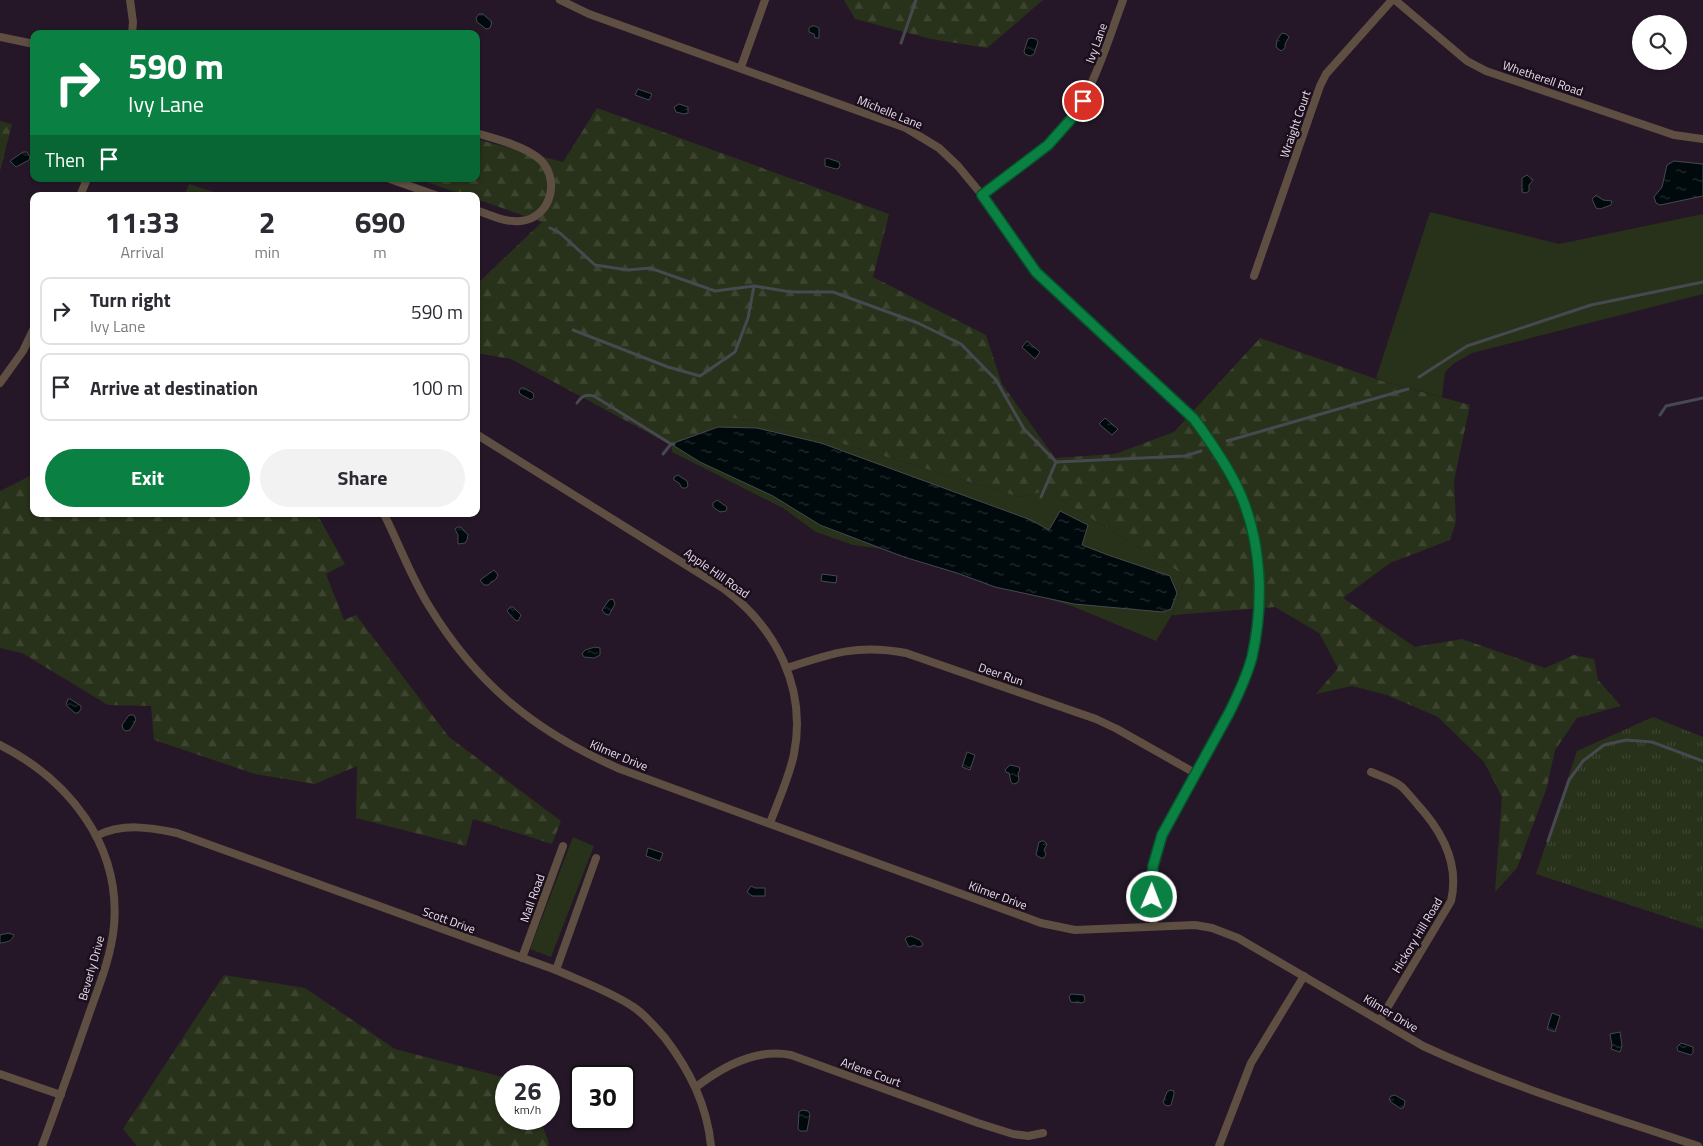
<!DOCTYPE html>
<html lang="en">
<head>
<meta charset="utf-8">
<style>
	:root { --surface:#fff; --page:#f2f2f3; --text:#2b2b33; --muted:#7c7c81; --line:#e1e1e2; --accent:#0b8043 }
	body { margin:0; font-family:"Titillium Web",sans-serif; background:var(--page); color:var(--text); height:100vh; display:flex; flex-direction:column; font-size:19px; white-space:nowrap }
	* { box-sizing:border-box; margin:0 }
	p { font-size:16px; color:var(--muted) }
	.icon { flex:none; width:28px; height:28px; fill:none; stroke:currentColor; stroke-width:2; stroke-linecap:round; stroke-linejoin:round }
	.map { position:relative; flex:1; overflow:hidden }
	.drawer { position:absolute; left:30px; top:192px; width:450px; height:325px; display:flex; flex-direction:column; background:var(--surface); border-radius:10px; box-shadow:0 1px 4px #0004 }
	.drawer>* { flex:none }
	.guide { position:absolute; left:30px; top:30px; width:450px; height:152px; border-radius:10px; box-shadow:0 1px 4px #0004; background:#0b8043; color:#fff; overflow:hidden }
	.buttons { position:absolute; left:1632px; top:15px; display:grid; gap:10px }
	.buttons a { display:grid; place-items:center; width:55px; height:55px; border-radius:50%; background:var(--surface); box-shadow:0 1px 4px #0004; font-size:25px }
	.speed { position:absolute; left:495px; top:1065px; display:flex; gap:10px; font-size:25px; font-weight:700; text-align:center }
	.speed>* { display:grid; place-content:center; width:65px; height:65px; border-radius:50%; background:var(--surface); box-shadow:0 1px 4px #0004; line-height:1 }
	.speed small { font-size:12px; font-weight:400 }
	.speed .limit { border:2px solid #111; border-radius:8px; background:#fff; color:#111 }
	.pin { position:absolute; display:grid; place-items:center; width:42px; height:42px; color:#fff; margin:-21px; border:2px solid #fff; border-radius:50%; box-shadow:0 1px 5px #0007 }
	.me { position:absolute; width:55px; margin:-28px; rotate:1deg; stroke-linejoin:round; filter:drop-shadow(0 0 4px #0008) }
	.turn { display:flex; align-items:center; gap:18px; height:105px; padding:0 15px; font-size:22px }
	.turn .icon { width:65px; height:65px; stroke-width:2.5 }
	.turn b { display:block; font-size:35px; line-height:42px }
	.then { display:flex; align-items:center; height:48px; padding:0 15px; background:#0003; gap:10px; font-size:19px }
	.eta { display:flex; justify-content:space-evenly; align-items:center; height:85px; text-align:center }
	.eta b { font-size:30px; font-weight:700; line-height:35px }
	.action { display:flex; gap:10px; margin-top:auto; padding:10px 15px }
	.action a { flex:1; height:58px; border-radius:30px; background:var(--accent); color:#fff; font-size:20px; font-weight:700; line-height:58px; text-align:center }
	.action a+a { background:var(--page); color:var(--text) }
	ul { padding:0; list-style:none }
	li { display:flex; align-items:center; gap:15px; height:68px; margin:0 10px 8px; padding:0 5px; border:2px solid var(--line); border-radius:10px }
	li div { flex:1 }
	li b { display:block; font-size:19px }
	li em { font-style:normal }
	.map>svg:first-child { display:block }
	.green { fill:#28311a }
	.forest { fill:url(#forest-firs) }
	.park { fill:url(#park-tufts) }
	.water { fill:url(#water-ripples); stroke:#46494f }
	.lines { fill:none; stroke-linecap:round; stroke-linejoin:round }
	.stream { stroke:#46494f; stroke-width:3 }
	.street { stroke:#5e4f42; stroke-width:8 }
	.route-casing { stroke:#07532c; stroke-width:12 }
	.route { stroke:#0b8043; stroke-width:9 }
	.labels { text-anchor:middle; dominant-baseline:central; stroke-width:5; stroke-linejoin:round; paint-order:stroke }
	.street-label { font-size:12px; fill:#e8deea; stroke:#1b0e1d }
</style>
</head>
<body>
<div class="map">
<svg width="1703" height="1146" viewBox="0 0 1703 1146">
	<defs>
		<pattern id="forest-firs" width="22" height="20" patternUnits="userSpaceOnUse" patternTransform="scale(1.25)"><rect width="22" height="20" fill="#28311a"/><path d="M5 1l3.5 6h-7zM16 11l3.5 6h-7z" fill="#3d4530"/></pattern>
		<pattern id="park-tufts" width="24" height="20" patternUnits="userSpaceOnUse" patternTransform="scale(1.25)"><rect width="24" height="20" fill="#28311a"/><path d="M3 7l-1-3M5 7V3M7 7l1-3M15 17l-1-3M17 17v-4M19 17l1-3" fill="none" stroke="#3d4530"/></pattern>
		<pattern id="water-ripples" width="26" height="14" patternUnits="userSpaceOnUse" patternTransform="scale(1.25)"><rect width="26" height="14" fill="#00090c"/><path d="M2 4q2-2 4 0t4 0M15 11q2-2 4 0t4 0" fill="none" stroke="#252c30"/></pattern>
	</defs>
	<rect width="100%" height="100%" fill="#251727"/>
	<g class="green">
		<path d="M 1430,212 L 1559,244 L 1703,214 L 1703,294 L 1472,353 L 1453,364 L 1445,372 L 1442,397 L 1382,381 L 1376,378 Z"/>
		<path d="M 731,418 L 774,423 L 1020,497 L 1046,491 L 1186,576 L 1172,615 L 1156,641 L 1072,606 L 995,583 L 906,552 L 853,545 L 816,532 L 783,508 L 672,452 L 671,444 L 718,427 Z"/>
		<path d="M 573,837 L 594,846 L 551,957 L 530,949 Z"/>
	</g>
	<g class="forest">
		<path d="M 844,0 L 1043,0 L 987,48 L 931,39 L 855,19 Z"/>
		<path d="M 597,108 L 889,214 L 873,277 L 986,335 L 1002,384 L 1055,458 L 1115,454 L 1174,432 L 1260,338 L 1382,381 L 1470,405 L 1454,481 L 1456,521 L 1450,540 L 1390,563 L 1343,598 L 1415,647 L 1462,639 L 1545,668 L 1574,655 L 1594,659 L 1598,680 L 1621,706 L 1577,718 L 1555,750 L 1547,787 L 1517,868 L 1495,892 L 1502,797 L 1484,762 L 1438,717 L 1387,695 L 1352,686 L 1316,694 L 1338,668 L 1319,633 L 1275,607 L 1172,615 L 1186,576 L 1046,491 L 1020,497 L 774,423 L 731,418 L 718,427 L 671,445 L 511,359 L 476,353 L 476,285 L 542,222 L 476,199 L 476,196 L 467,196 L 418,179 L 476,179 L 476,139 L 563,162 Z"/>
		<path d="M 0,121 L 12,124 L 0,171 Z"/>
		<path d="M 189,184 L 225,196 L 185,196 Z"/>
		<path d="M 34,474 L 34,514 L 317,514 L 345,564 L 326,574 L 344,620 L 356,615 L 449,737 L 561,821 L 552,844 L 473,819 L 466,846 L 356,818 L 357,766 L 315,784 L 255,774 L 154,740 L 151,706 L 108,705 L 22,653 L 0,648 L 0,491 Z"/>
		<path d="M 224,975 L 305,988 L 395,1049 L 506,1078 L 506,1119 L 540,1119 L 549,1143 L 548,1146 L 137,1146 L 123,1129 Z"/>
	</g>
	<path class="park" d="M 1653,717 L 1703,737 L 1703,929 L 1536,874 L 1577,751 Z"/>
	<g class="water">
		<path d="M 479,14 L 483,14 L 492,22 L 490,28 L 486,29 L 477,22 L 476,18 Z"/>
		<path d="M 812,26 L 815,26 L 819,28 L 819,38 L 815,38 L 814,34 L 809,32 L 809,28 Z"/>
		<path d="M 1282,33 L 1286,34 L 1289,37 L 1285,44 L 1285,48 L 1281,51 L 1276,47 L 1277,40 Z"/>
		<path d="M 1031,38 L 1036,39 L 1038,42 L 1034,54 L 1030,56 L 1025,54 L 1024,51 L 1028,39 Z"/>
		<path d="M 638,89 L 652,94 L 649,100 L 635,95 Z"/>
		<path d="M 679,104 L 688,107 L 688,113 L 684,114 L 676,112 L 674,107 Z"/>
		<path d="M 23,152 L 27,152 L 30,157 L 29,160 L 16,167 L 10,161 Z"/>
		<path d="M 827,158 L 839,162 L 840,165 L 839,168 L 836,169 L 825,166 L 825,159 Z"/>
		<path d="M 1674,161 L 1703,164 L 1703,196 L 1660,205 L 1656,203 L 1654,197 L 1662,187 L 1667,165 Z"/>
		<path d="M 1527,175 L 1533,180 L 1529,185 L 1529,191 L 1526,193 L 1522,192 L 1522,178 Z"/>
		<path d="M 1596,195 L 1603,200 L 1612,201 L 1611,205 L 1600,209 L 1596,208 L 1592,199 Z"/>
		<path d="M 1027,341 L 1040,352 L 1035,359 L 1022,347 Z"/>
		<path d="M 521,388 L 524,388 L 533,393 L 534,397 L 531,400 L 520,394 L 519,391 Z"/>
		<path d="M 1105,418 L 1118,429 L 1112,435 L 1099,424 Z"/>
		<path d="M 718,427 L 757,428 L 821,443 L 1031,520 L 1049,530 L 1060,511 L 1088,525 L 1082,545 L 1108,555 L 1170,576 L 1177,593 L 1171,609 L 1163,612 L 1074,604 L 995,587 L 957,573 L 904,557 L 820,525 L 773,496 L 700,462 L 671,444 Z"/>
		<path d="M 678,475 L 687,481 L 688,486 L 686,488 L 682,488 L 679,483 L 674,480 L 674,477 Z"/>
		<path d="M 717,500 L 727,507 L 726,511 L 720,512 L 713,507 L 713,503 Z"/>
		<path d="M 458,527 L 461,527 L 468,535 L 467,540 L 465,543 L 458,544 L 458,535 L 455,529 Z"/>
		<path d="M 494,570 L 498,575 L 496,579 L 488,585 L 484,585 L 480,580 Z"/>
		<path d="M 822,574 L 837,576 L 836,583 L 821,581 Z"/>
		<path d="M 613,599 L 615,604 L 609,615 L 605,614 L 602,610 L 609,600 Z"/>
		<path d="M 510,607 L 513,607 L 521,615 L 518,621 L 515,620 L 507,611 Z"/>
		<path d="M 595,647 L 600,648 L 600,655 L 594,658 L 584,657 L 582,654 L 585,650 Z"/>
		<path d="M 68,699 L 70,699 L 81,706 L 81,709 L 78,713 L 75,713 L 66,705 Z"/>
		<path d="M 129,715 L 134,715 L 136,720 L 130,730 L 126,731 L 123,729 L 122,725 Z"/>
		<path d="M 967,752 L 975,755 L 970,770 L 962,767 Z"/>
		<path d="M 1010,765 L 1019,767 L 1020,770 L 1018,773 L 1019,780 L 1017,783 L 1013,784 L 1011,782 L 1009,773 L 1006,772 L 1005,770 Z"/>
		<path d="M 1042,841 L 1044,841 L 1047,844 L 1044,850 L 1046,854 L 1044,858 L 1041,858 L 1036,855 L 1039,842 Z"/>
		<path d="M 648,848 L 663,853 L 660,861 L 646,856 Z"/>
		<path d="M 751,886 L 755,888 L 765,888 L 765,896 L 752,896 L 747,892 Z"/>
		<path d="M 9,933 L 14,935 C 11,942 7,942 0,943 L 0,935 Z"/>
		<path d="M 911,936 L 920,940 L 923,944 L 922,946 L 918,947 L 914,945 L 909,947 L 905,939 L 907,937 Z"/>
		<path d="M 1071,994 L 1084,995 L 1085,1001 L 1082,1003 L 1071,1002 L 1069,997 Z"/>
		<path d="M 1552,1013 L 1560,1016 L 1555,1032 L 1547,1029 Z"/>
		<path d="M 1620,1032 L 1622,1046 L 1620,1052 L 1611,1049 L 1612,1045 L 1610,1034 Z"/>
		<path d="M 1681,1043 L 1693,1047 L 1693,1053 L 1691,1055 L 1678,1051 L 1677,1047 Z"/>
		<path d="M 1170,1090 L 1174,1091 L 1174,1094 L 1171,1105 L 1168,1106 L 1165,1105 L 1163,1102 L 1167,1092 Z"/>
		<path d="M 1395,1095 L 1405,1101 L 1404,1107 L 1401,1109 L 1391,1102 L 1389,1099 L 1391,1096 Z"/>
		<path d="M 802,1110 L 808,1111 L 810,1114 L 807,1131 L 800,1131 L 798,1129 L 799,1112 Z"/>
	</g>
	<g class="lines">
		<g class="stream">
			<path d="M 901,43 L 916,0"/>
			<path d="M 550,228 L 560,233 L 595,265 L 628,270 L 650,268 L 715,291 L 754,286 L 791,292 L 833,292 L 918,323 L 961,344 L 996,380 L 1024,429 L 1056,462 L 1185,456 L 1201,451"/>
			<path d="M 573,330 L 668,367 L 700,376 L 735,352 L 748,318 L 754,286"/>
			<path d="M 1419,377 L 1467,346 L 1591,305 L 1703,282"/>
			<path d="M 577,403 C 582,396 585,394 594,396 L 671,444 L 674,444"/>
			<path d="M 1660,415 L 1666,406 L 1703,398"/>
			<path d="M 1227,441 L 1408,389"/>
			<path d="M 663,454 L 671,444"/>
			<path d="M 1041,497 L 1056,462"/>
			<path d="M 1548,841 L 1569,780 L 1583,761 L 1604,745 L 1626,740 L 1652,742 L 1703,761"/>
		</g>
		<g class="street">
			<path d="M 130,0 L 133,22 L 132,34"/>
			<path d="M 560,0 L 589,14 L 906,128 L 939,148 L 958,166 L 982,195 L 1036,272 L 1194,419 L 1213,445 L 1239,492 L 1246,509 L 1254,540 L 1258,573 L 1257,628 L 1251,658 L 1237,696 L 1229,713 L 1162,835 C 1152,866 1151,894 1154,925"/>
			<path d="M 1395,0 L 1467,61 L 1486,71 L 1674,135 L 1703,139"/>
			<path d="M 0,37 L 34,44"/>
			<path d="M 741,67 L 765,0"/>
			<path d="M 476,133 C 496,139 521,145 537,157 C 562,176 552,218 521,221 C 506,223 490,215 476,210"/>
			<path d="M 390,179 L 438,196"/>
			<path d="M 982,195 C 1004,178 1029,164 1049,145 C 1090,106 1104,51 1123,0"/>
			<path d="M 80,196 L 87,179"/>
			<path d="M 1254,276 L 1320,86 L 1326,74 L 1392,0"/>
			<path d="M 0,383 L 23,351 L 34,328"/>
			<path d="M 476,434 L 723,588 C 776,627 807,688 794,754 C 789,778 778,801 770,823"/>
			<path d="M 384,514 C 399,544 411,577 429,606 C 477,685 536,732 620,769 L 1041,923 L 1075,930 L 1195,925 L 1212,928 L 1238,938 L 1423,1046 C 1511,1087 1606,1115 1698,1146"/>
			<path d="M 787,668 C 832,653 858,644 906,653 L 1096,719 L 1117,729 L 1195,773"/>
			<path d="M 0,745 C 69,780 121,845 114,926 C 111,958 98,988 88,1017 C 73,1060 58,1103 42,1146"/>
			<path d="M 1371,772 C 1380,776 1394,780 1402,787 C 1407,792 1412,798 1417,804 C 1442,831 1460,863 1451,901 L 1380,1020"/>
			<path d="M 96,836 C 122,823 149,827 177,833 L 556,970 C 581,981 609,991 632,1006 C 645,1014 655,1027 665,1038 C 690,1071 707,1105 711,1146"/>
			<path d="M 522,958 L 563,846"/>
			<path d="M 556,970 L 596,858"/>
			<path d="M 0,1074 L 61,1095"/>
			<path d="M 696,1087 C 722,1067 757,1048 791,1055 L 978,1123 L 1013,1134 L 1028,1136 L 1043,1133"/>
			<path d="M 1219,1146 L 1251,1063 L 1304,976"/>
		</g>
	</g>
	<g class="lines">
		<defs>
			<path id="route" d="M 1083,101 L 1072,118 L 1048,145 L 982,195 L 1036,272 L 1194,419 C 1211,442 1228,466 1240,493 C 1262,543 1264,604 1252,657 C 1247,676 1238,695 1229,713 L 1162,835 L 1153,866 L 1152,897"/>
		</defs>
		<use href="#route" class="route-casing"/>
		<use href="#route" class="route"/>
	</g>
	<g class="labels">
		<g class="street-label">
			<text transform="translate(1096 43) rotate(-70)">Ivy Lane</text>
			<text transform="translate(1543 78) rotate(19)">Whetherell Road</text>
			<text transform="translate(890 112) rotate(22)">Michelle Lane</text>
			<text transform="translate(1295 124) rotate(-71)">Wraight Court</text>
			<text transform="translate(717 573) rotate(35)">Apple Hill Road</text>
			<text transform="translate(1001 674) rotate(19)">Deer Run</text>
			<text transform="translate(619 755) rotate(23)">Kilmer Drive</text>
			<text transform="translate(998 895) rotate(20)">Kilmer Drive</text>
			<text transform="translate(532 898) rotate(-70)">Mall Road</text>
			<text transform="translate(449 920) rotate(20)">Scott Drive</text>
			<text transform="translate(1417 935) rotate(-59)">Hickory Hill Road</text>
			<text transform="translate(91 968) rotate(-74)">Beverly Drive</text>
			<text transform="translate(1391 1013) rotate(31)">Kilmer Drive</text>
			<text transform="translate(871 1072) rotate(20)">Arlene Court</text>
		</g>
	</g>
</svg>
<div class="buttons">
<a><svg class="icon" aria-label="search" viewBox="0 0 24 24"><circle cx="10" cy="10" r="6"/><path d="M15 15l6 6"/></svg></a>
</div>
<div class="speed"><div>26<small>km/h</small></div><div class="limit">30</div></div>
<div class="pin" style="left:1083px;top:101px;background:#d93025"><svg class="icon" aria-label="arrive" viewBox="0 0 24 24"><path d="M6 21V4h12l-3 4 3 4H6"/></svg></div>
<svg class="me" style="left:1152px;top:897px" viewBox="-20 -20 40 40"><circle r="17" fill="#0b8043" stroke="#fff" stroke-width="3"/><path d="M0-11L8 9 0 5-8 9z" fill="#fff"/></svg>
<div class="guide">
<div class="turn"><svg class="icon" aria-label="right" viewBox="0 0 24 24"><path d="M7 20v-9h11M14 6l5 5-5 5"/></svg><div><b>590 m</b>Ivy Lane</div></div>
<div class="then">Then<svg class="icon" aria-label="arrive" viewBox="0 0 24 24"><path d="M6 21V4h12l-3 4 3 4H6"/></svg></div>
</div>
<section class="drawer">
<div class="eta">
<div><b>11:33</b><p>Arrival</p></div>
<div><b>2</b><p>min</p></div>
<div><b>690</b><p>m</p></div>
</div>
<ul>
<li><svg class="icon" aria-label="right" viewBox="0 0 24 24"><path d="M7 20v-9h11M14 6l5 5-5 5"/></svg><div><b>Turn right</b><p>Ivy Lane</p></div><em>590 m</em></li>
<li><svg class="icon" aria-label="arrive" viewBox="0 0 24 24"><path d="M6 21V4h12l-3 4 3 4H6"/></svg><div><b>Arrive at destination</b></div><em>100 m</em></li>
</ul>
<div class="action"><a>Exit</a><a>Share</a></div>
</section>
</div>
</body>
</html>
